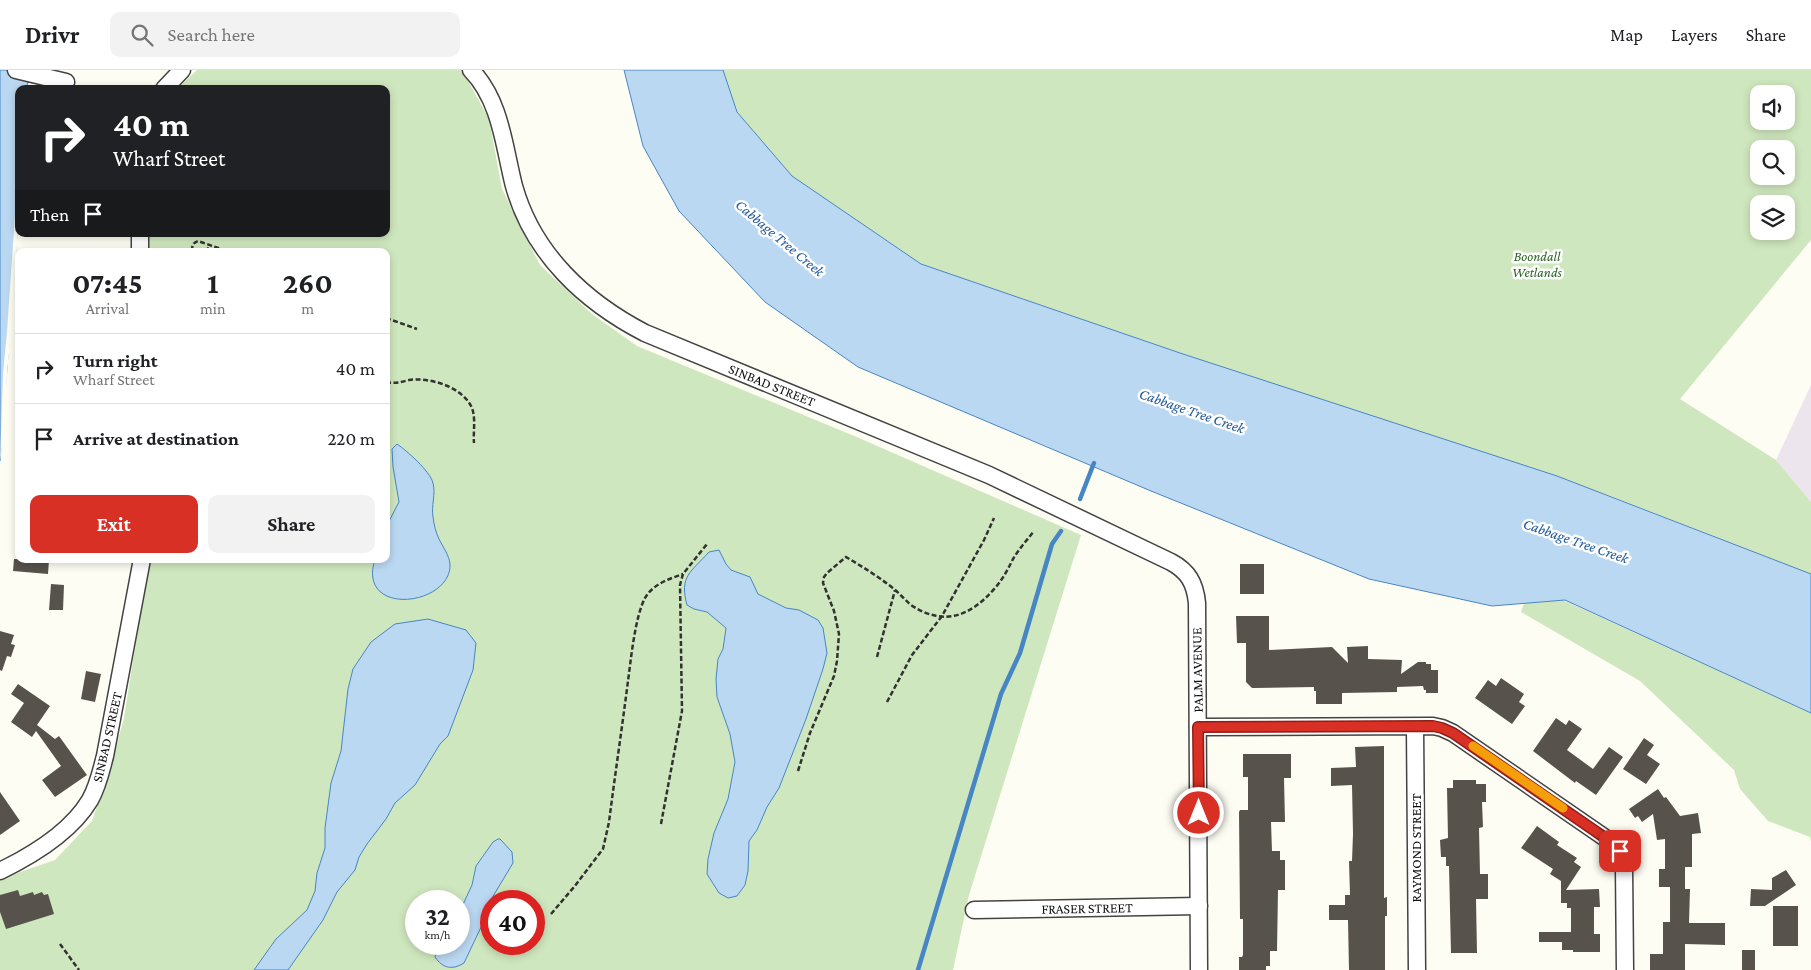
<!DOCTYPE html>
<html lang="en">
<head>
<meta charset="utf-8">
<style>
	:root { --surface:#fff; --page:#f2f2f2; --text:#202124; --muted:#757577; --line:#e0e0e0; --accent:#d93025 }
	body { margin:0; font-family:"Crimson Pro",serif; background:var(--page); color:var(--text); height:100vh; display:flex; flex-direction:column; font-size:19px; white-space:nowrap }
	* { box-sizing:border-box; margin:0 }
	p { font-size:16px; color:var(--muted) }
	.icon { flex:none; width:28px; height:28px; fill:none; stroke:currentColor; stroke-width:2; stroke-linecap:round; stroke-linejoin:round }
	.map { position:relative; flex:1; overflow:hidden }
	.panel { position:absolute; left:15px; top:178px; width:375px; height:315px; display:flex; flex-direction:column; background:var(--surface); border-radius:10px; box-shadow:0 2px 8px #0003 }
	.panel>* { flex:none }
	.hud { position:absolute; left:15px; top:15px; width:375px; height:152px; border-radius:10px; box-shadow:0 2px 8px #0003; background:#202124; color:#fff; overflow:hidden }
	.buttons { position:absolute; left:1750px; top:15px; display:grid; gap:10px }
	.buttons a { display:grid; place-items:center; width:45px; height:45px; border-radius:10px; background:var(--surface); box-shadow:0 2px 8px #0003; font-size:25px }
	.speed { position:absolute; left:405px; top:820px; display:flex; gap:10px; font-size:25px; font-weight:700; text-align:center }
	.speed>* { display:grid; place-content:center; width:65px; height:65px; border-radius:50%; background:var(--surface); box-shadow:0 2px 8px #0003; line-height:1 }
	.speed small { font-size:12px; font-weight:400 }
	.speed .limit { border:8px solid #d22; background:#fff; color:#111 }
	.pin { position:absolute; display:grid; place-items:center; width:42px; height:42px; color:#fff; margin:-21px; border-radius:10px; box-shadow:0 2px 8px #0006 }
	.me { position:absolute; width:55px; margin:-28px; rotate:0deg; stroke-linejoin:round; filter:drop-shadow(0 0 4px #0008) }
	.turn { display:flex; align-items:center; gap:18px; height:105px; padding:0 15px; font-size:22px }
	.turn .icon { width:65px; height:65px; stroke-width:2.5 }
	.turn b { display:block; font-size:35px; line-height:42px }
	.then { display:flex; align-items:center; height:48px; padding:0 15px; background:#0003; gap:10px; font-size:19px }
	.eta { display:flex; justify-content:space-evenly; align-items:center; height:85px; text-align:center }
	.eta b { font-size:30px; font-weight:700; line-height:35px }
	.button { display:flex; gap:10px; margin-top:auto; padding:10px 15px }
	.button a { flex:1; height:58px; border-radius:10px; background:var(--accent); color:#fff; font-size:20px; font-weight:700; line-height:58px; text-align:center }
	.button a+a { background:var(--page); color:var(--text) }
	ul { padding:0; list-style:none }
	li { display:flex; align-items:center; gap:15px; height:70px; padding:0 15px; border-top:1px solid var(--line) }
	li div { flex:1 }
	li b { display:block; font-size:19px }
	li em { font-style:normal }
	header { display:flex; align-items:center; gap:30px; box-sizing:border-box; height:70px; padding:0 25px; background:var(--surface); border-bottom:1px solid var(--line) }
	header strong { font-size:24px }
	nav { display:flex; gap:28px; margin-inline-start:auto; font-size:18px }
	.search { width:350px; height:45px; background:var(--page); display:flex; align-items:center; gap:12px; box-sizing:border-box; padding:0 18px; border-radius:10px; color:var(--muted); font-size:19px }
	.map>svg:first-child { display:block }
	.industrial { fill:#ede5ed }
	.green { fill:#cfe7be; fill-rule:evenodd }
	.water { fill:#bbd8f2; stroke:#4786c4 }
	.pier { fill:#fefdf3 }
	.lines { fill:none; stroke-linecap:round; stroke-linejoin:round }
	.stream { stroke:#4786c4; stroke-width:4.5 }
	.building { fill:#58524d }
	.minor-casing { stroke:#434343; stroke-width:19 }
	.path { stroke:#323232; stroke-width:2.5; stroke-dasharray:5 2.5; stroke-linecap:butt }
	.minor { stroke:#fff; stroke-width:16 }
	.route-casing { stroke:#8d1f18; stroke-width:12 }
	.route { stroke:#d93025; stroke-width:9 }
	.slow { stroke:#f59e0b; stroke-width:9 }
	.labels { text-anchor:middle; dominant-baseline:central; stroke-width:5; stroke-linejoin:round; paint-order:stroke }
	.park-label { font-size:14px; font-style:italic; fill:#2b6424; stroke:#fff }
	.street-label { font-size:14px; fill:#101010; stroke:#fff }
	.water-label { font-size:15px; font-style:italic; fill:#21599a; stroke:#fff }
</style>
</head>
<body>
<header>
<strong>Drivr</strong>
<div class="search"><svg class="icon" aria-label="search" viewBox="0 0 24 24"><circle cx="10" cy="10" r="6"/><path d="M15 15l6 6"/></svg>Search here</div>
<nav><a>Map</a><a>Layers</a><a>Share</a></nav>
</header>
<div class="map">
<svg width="1811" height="900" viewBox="0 0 1811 900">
	<rect width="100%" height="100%" fill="#fefdf3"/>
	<path class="industrial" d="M 1811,315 L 1811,432 L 1776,390 Z"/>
	<g class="green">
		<path d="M 197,0 L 462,0 L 489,49 L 502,119 L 540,195 L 592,244 L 637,276 L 859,368 L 1081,465 L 969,825 L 953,900 L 0,900 L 0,809 L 55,790 L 92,751 L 110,699 L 124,648 L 149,489 L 386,489 L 386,181 L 149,181 L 148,164 L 386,164 L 386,19 L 177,19 ZM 416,831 L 459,831 L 459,874 L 416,874 ZM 491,831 L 534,831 L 534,874 L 491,874 Z"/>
		<path d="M 723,0 L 1811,0 L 1811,170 L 1680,329 L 1776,390 L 1811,432 L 1811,504 L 1613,427 L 1180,283 L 921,194 L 792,106 L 737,42 ZM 1759,24 L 1786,24 L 1786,51 L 1759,51 ZM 1759,79 L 1786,79 L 1786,106 L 1759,106 ZM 1759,134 L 1786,134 L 1786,161 L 1759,161 Z"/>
		<path d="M 1563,530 L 1811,643 L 1811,772 L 1810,767 L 1768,751 L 1740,719 L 1734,700 L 1640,611 L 1521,542 L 1524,533 Z"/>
	</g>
	<g class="water">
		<path d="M 0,0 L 52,0 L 61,3 L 55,17 L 28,12 L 26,19 L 19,19 L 19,138 L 0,391 Z"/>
		<path d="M 624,0 L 723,0 L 737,42 L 792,106 L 921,194 L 1180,283 L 1557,406 L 1811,504 L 1811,643 L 1565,530 L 1492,536 L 1369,509 L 1151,421 L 858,297 L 765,232 L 679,141 L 643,76 Z"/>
		<path d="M 397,374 C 407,381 430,401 433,413 C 436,424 431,436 433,447 C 434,455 436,463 439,469 C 443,477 449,485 450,494 C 452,536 356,548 375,489 L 386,489 L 386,457 L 399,432 L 393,397 L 392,379 Z"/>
		<path d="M 719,480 L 726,494 L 731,500 L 750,507 L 758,524 L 786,538 L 799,540 L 818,550 L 823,558 L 827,583 L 823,599 L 806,649 L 779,718 L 767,737 L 757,760 L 749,771 L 748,801 L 745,815 L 737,826 L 728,828 L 719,823 L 707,804 L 708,789 L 714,763 L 728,729 L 735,692 L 730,664 L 717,627 L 716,609 L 718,589 L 723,579 L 726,558 L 707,542 L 694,539 L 687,535 C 679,506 691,502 709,482 Z"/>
		<path d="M 428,549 L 466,560 L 476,573 L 473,600 L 448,666 L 440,674 L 415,715 L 395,733 L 386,749 L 367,774 L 359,787 L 355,800 L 337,822 L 323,850 L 288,900 L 254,900 L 276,869 L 307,840 L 315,821 L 317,803 L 325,778 L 325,758 L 331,713 L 341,681 L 348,619 L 353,599 L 371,572 L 395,554 Z"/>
		<path d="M 498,769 L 500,769 L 512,782 L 513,793 L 492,828 L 483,853 L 464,893 C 453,900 443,899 435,887 L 436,881 L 442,874 L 459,874 L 459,843 L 472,815 L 476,796 L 493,772 Z"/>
	</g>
	<path class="pier" d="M 19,87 L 19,147 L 11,263 L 7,303 L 6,343 L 0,393 L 3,303 L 7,262 Z"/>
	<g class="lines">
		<g class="stream">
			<path d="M 1080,429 L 1094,393"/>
			<path d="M 918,900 L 1001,624 L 1020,583 L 1052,474 L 1061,461"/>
		</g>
	</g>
	<g class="building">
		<path d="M 14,489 L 49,490 L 48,504 L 13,501 Z"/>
		<rect x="1240" y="494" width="24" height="30"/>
		<path d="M 51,514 L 64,515 L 63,540 L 49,540 Z"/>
		<path d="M 1236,546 L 1269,546 L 1269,580 L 1332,577 L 1348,593 L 1347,577 L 1368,576 L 1368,589 L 1402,590 L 1401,604 L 1418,592 L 1426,592 L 1426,594 L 1431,594 L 1431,600 L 1438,600 L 1438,623 L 1426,623 L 1426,620 L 1424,620 L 1423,616 L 1397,617 L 1397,622 L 1342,623 L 1342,634 L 1316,634 L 1316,621 L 1314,621 L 1314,617 L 1252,618 L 1246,612 L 1246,573 L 1237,573 Z"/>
		<path d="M 0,561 L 14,565 L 11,574 L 15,575 L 11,587 L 7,586 L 2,601 L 0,600 Z"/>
		<path d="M 86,601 L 101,604 L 95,632 L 81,629 Z"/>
		<path d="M 1501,608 L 1524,624 L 1519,632 L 1525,636 L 1512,654 L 1475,628 L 1488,610 L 1496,616 Z"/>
		<path d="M 18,614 L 50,636 L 37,655 L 55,669 L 59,666 L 87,705 L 55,727 L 42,710 L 61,696 L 36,661 L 32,667 L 11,652 L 24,633 L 11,624 Z"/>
		<path d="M 1556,648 L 1566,655 L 1569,650 L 1582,659 L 1567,680 L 1593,699 L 1609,677 L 1623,687 L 1596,725 L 1576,711 L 1575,713 L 1533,681 Z"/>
		<path d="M 1644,668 L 1654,675 L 1647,685 L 1660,694 L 1646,714 L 1623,699 Z"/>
		<path d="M 1384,676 L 1384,828 L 1387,827 L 1387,846 L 1385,846 L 1385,900 L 1349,900 L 1348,850 L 1329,850 L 1329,835 L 1345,835 L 1345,825 L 1350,825 L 1349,791 L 1352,791 L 1353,764 L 1352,715 L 1331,716 L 1331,698 L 1356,697 L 1355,677 Z"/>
		<path d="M 1243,684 L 1291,684 L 1291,708 L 1284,708 L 1285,752 L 1271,752 L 1272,781 L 1280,781 L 1280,790 L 1285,790 L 1285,820 L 1278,820 L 1277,881 L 1270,881 L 1270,896 L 1266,896 L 1266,900 L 1239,900 L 1239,887 L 1242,887 L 1243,885 L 1243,849 L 1240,849 L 1239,742 L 1240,740 L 1248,740 L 1248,707 L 1243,707 Z"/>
		<path d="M 1453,710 L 1476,710 L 1476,714 L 1486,714 L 1486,732 L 1482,732 L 1483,757 L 1479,758 L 1480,804 L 1488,804 L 1488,829 L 1476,829 L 1477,883 L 1451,883 L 1449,796 L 1446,796 L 1446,787 L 1441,787 L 1440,770 L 1448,768 L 1447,718 L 1453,718 Z"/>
		<path d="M 1658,719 L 1664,728 L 1666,727 L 1680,746 L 1698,743 L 1701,763 L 1692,764 L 1692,797 L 1685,797 L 1685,819 L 1690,819 L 1689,853 L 1725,853 L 1725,875 L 1685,874 L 1685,900 L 1650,900 L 1650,884 L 1663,884 L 1663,852 L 1670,852 L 1670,817 L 1659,817 L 1659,799 L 1665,799 L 1665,769 L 1657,770 L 1653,744 L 1642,752 L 1638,746 L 1635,748 L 1629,739 Z"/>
		<path d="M 0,722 L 20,751 L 0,765 Z"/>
		<path d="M 1537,756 L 1559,772 L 1557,775 L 1577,788 L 1574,792 L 1581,797 L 1566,820 L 1599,819 L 1600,837 L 1594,837 L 1594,864 L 1600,864 L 1600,882 L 1573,882 L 1573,880 L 1562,880 L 1562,872 L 1539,872 L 1539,862 L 1571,862 L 1571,838 L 1567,838 L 1567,833 L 1561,833 L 1561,811 L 1550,804 L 1553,799 L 1521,778 Z"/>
		<path d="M 1786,800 L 1796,815 L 1765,836 L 1750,836 L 1751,819 L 1772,820 L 1772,808 Z"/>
		<path d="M 18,820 L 20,826 L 33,822 L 34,825 L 42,822 L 44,825 L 48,824 L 54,844 L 6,859 L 0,842 L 0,825 Z"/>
		<rect x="1773" y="836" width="25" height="40"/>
		<rect x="1742" y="880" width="13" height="20"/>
	</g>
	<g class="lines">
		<defs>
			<g id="minor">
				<path d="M 16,0 L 66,12"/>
				<path d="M 471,0 C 501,31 504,77 514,116 C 533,184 585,232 645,263 L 989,405 L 1171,492 C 1188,501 1195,513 1197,533 L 1199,900"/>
				<path d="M 164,19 L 182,0"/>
				<path d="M 140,164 L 140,181"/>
				<path d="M 1198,657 L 1433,656 L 1442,658 L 1453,663 L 1614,774 L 1620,781 L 1624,797 L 1625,900"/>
				<path d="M 1415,657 L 1417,900"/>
				<path d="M 0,801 C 33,785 71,762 90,730 C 98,716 101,701 105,686 L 142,489"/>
				<path d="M 974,840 L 1199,836"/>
			</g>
		</defs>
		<use href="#minor" class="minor-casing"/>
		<g class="path">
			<path d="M 192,181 C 192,175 193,173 198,171 L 227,181"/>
			<path d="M 205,181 L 211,176"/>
			<path d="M 386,248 L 417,259"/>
			<path d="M 386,312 C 395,314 401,312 409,310 C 430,307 463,317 472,338 C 476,349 473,362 474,373"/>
			<path d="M 877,587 L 895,520"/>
			<path d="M 887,632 L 912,585 L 942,546 L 984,470 L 994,448"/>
			<path d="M 798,701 L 810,663 L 834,606 L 837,591 L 839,564 L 834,541 L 823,513 L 824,507 L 827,503 L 846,487 C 863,497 879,507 894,519 C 900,524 905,530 911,535 C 944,557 971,546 995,518 C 1003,509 1008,499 1013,489 C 1019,479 1027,470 1034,461"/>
			<path d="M 661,754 L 682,641 L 680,515 L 683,504 L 707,474"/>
			<path d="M 551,844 L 574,817 L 603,779 L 609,752 C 615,705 622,658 628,611 C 631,589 635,547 645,528 C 653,514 669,509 683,504"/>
			<path d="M 60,874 L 79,900"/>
		</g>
		<use href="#minor" class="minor"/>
	</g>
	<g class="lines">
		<defs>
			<path id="route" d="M 1199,743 L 1198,657 L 1433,656 L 1442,658 L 1453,663 L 1614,774 L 1620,781"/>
		</defs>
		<use href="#route" class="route-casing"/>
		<use href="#route" class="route"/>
		<path class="slow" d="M 1473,676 L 1563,738"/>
	</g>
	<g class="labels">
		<g class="park-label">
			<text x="1537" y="186">Boondall<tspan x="1537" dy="16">Wetlands</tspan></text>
		</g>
		<g class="street-label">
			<text transform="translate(772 315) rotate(22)">SINBAD STREET</text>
			<text transform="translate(1197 600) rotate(-91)">PALM AVENUE</text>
			<text transform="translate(107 667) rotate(-77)">SINBAD STREET</text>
			<text transform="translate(1416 778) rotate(-90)">RAYMOND STREET</text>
			<text transform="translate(1087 838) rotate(-1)">FRASER STREET</text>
		</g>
		<g class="water-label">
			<text transform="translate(780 168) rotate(40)">Cabbage Tree Creek</text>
			<text transform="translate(1192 341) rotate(19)">Cabbage Tree Creek</text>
			<text transform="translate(1576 471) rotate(19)">Cabbage Tree Creek</text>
		</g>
	</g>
</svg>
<div class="buttons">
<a><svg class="icon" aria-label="sound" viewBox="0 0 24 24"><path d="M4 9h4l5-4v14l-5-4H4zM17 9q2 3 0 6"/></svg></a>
<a><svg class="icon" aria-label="search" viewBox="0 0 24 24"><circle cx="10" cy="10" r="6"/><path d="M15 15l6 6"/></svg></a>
<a><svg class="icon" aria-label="layers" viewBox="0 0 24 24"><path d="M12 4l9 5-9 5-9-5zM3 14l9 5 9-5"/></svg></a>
</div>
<div class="speed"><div>32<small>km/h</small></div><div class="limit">40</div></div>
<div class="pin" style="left:1620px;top:781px;background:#d93025"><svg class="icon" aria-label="arrive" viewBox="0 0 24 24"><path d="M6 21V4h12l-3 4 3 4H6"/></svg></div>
<svg class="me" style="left:1199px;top:743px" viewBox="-20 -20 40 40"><circle r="17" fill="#d93025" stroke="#fff" stroke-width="3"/><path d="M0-11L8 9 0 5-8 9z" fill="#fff"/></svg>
<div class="hud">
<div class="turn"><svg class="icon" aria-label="right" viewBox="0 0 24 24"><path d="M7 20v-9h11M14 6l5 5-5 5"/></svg><div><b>40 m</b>Wharf Street</div></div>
<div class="then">Then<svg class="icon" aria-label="arrive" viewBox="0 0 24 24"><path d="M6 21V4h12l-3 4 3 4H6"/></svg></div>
</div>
<section class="panel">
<div class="eta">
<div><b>07:45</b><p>Arrival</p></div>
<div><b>1</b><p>min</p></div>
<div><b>260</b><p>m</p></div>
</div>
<ul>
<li><svg class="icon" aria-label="right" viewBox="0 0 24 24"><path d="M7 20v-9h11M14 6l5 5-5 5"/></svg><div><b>Turn right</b><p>Wharf Street</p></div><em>40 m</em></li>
<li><svg class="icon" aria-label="arrive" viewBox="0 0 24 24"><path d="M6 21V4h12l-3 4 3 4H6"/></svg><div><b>Arrive at destination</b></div><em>220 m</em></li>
</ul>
<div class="button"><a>Exit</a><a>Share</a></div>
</section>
</div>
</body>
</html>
